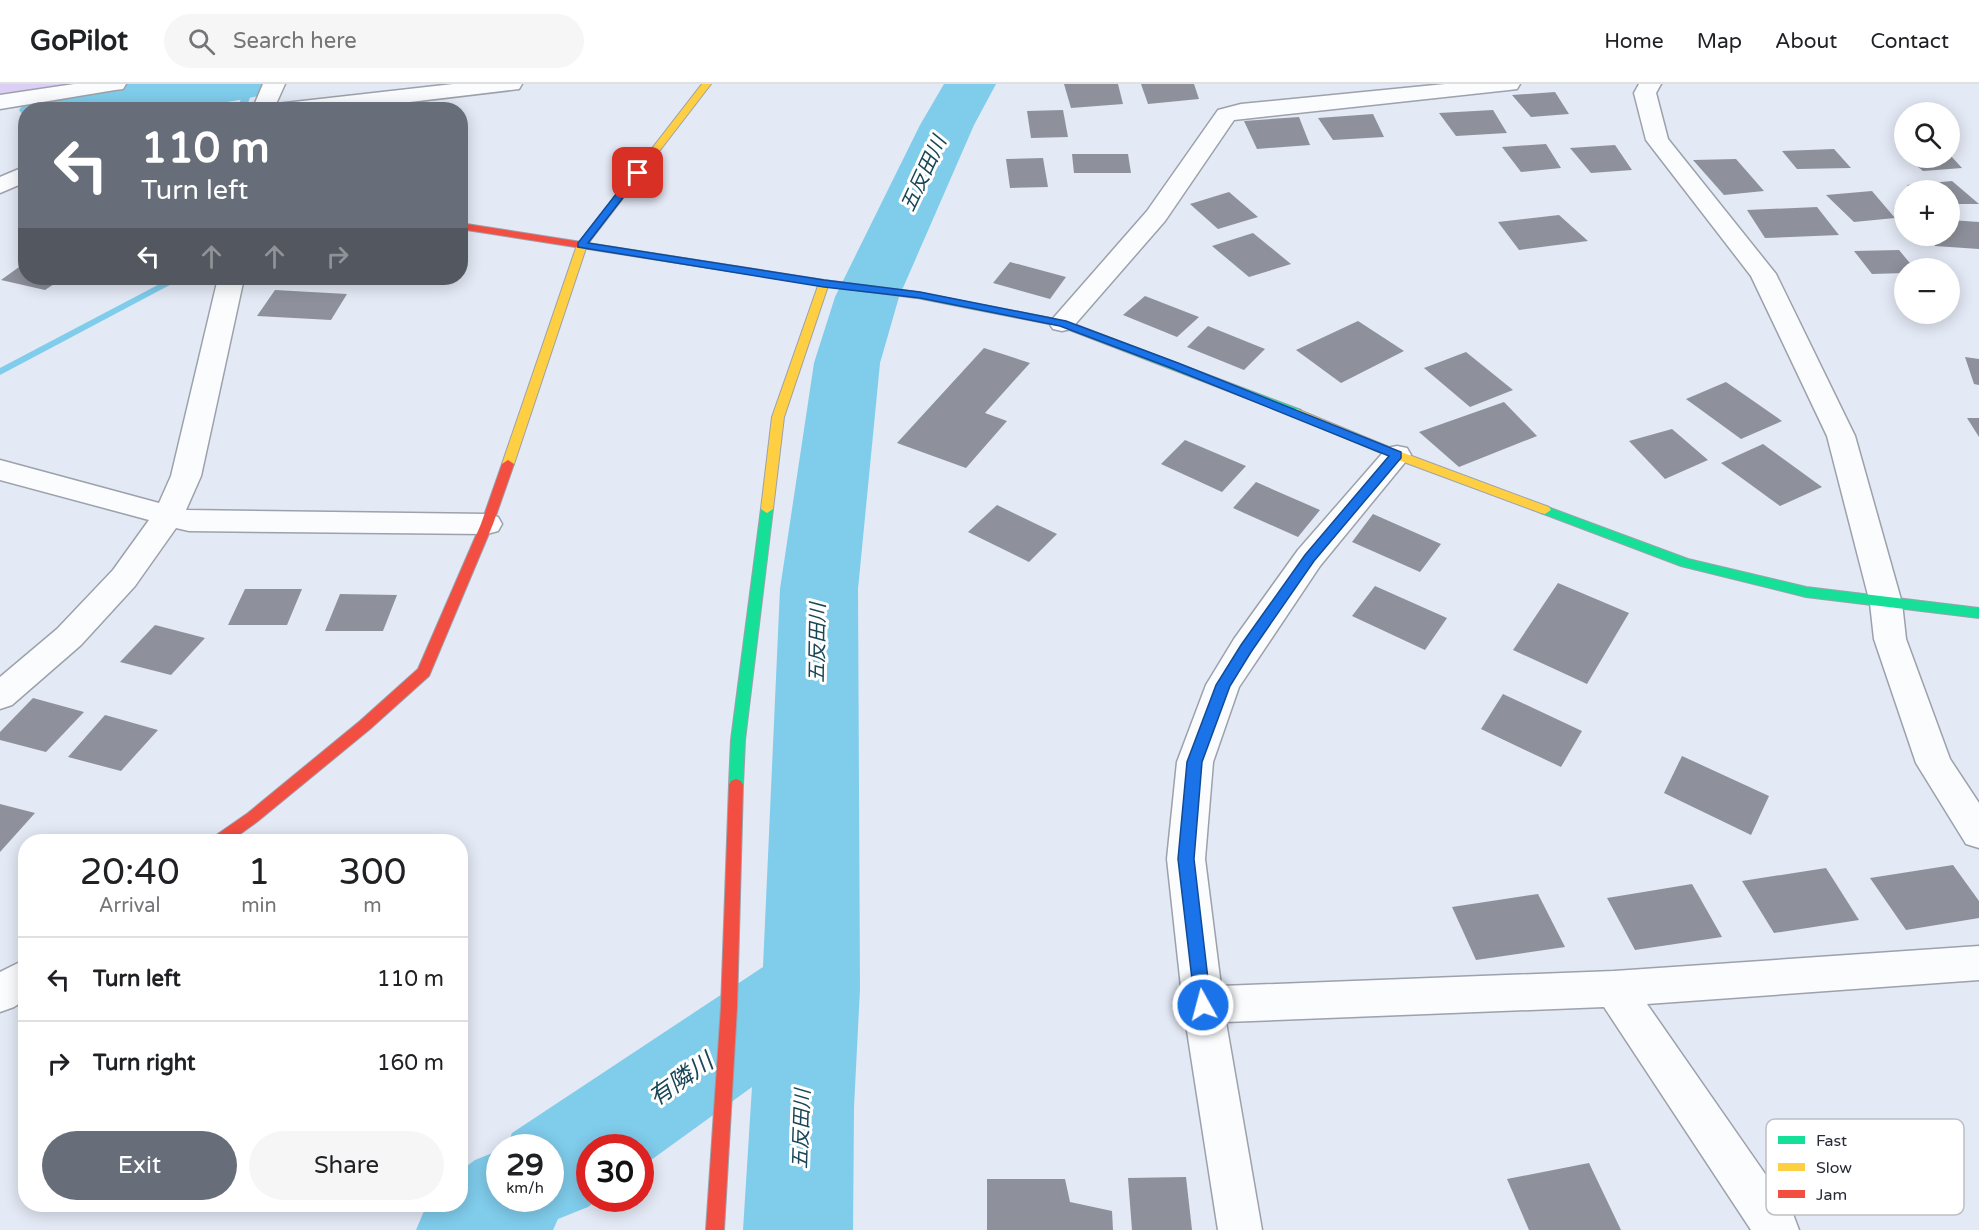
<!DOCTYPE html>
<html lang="en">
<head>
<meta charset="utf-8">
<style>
	:root { --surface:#fff; --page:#f6f6f6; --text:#202124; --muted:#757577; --line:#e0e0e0; --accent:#686e79 }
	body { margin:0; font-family:"Varela Round","Noto Sans JP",sans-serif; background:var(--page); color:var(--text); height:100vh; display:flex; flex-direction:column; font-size:22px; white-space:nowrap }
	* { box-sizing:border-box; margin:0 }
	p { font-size:20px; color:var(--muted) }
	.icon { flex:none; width:33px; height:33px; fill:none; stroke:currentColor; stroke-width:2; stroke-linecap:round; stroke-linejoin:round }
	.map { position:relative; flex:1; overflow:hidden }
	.panel { position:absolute; left:18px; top:750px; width:450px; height:378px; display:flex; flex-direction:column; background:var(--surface); border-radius:24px; box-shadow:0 3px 15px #0003 }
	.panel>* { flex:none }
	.hud { position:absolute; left:18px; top:18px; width:450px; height:183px; border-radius:24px; box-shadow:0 3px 15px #0003; background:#686e79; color:#fff; overflow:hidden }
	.controls { position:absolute; left:1894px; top:18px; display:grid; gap:12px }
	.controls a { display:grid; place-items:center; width:66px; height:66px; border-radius:50%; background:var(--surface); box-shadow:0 3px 15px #0003; font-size:30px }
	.speed { position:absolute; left:486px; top:1050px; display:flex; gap:12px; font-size:30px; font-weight:700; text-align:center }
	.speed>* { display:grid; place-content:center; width:78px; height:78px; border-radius:50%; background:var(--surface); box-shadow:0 3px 15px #0003; line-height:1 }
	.speed small { font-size:15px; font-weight:400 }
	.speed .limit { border:9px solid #d22; background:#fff; color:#111 }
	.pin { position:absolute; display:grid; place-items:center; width:51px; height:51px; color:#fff; margin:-26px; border-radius:12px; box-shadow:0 3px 9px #0006 }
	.me { position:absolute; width:66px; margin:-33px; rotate:353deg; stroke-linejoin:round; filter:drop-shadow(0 0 4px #0008) }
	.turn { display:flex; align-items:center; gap:21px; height:126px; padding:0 24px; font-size:27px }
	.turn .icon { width:78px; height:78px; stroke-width:2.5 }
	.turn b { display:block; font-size:42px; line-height:51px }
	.lanes { display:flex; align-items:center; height:57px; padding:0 24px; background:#0003; justify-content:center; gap:30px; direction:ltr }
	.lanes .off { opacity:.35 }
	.eta { display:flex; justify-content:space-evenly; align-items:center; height:102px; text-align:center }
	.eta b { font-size:36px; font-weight:600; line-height:42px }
	.action { display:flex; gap:12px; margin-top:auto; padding:12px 24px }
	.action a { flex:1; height:69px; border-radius:36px; background:var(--accent); color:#fff; font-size:24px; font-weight:600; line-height:69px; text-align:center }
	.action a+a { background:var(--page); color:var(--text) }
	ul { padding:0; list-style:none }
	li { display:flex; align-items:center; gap:18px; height:84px; padding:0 24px; border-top:2px solid var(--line) }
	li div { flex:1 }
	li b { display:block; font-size:22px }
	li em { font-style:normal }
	header { display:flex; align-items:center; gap:36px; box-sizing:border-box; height:84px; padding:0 30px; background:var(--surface); border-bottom:2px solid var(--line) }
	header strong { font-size:28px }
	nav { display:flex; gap:33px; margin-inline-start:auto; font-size:21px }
	.search { width:420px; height:54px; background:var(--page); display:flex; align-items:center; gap:15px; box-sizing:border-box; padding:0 21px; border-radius:33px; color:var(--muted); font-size:22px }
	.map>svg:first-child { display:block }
	.green { fill:#dccff6 }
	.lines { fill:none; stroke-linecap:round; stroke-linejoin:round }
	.stream { fill:#7fcceb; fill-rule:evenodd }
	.river { fill:#7fcceb; fill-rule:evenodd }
	.building { fill:#8e919b }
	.street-casing { stroke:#9ca1ab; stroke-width:3 }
	.fast-casing { stroke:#9ca1ab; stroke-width:2 }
	.slow-casing { stroke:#9ca1ab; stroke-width:2 }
	.jam-casing { stroke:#9ca1ab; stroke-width:2 }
	.street { fill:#fbfcfe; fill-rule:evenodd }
	.fast { fill:#16e098; fill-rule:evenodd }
	.slow { fill:#ffcf43; fill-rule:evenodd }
	.jam { fill:#f24e42; fill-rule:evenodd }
	.route { fill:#1a73e8; stroke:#114b97; stroke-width:1.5 }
	.labels { text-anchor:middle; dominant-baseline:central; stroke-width:6; stroke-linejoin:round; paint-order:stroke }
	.water-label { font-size:20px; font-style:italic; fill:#194758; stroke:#fff }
	.near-water-label { font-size:24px; font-style:italic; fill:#194758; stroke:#fff }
	.key { fill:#fff; stroke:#bebfc3; stroke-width:1.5 }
	.key-label { font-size:16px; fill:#262b36 }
</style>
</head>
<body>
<header>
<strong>GoPilot</strong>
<div class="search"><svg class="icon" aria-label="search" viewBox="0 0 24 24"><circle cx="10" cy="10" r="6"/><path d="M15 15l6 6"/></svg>Search here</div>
<nav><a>Home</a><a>Map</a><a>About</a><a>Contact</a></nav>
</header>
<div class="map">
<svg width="1979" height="1146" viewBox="0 0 1979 1146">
	<rect width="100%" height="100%" fill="#e3e9f5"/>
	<path class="green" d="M 0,0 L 89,0 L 0,12 Z"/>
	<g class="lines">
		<g class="stream">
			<path d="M 246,0 L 254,0 L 246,26 L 237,26 Z"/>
			<path d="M 171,194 L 183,194 L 0,291 L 0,284 Z"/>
		</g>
		<g class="river">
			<path d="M 109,0 L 269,0 L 262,11 C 185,30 104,26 26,26 L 26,35 L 19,26 L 27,15 Z"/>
			<path d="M 944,0 L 996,0 L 974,41 L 899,213 L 880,279 L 858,505 L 860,905 L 854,1023 L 853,1146 L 743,1146 L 752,1003 L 640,1084 L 640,1064 L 590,1064 L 590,1114 L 599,1114 L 588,1123 L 558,1135 L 553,1146 L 416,1146 L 427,1120 L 460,1120 L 460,1087 L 475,1076 L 500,1066 L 500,1114 L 550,1114 L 550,1064 L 506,1064 L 512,1049 L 763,883 L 780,505 L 814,279 L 835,213 L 920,41 Z"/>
		</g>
	</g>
	<g class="building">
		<path d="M 1064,0 L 1118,0 L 1123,20 L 1071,24 Z"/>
		<path d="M 1141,0 L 1194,0 L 1199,15 L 1148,20 Z"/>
		<path d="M 1555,8 L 1569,30 L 1531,33 L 1512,11 Z"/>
		<path d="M 1063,26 L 1068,53 L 1031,54 L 1027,27 Z"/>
		<path d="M 1493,26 L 1507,49 L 1456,52 L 1439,29 Z"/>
		<path d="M 1373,30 L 1384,53 L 1333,56 L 1318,34 Z"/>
		<path d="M 1299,33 L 1310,61 L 1257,65 L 1244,37 Z"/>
		<path d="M 1546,60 L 1561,84 L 1521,88 L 1502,63 Z"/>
		<path d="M 1615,61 L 1632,86 L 1591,89 L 1570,64 Z"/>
		<path d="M 1834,65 L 1851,84 L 1797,85 L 1782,67 Z"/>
		<path d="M 1072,70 L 1128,70 L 1131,89 L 1074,89 Z"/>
		<path d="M 1950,71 L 1962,84 L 1923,87 L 1907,74 L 1950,74 Z"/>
		<path d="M 1043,74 L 1048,103 L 1010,104 L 1006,75 Z"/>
		<path d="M 1736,75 L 1764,107 L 1724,111 L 1693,76 Z"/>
		<path d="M 1952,97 L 1979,120 L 1950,120 L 1950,106 L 1912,106 L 1907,101 Z"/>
		<path d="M 1872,107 L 1895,134 L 1854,138 L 1826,111 Z"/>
		<path d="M 1229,108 L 1258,133 L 1218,145 L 1190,120 Z"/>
		<path d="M 1817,123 L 1839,151 L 1765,154 L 1747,126 Z"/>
		<path d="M 1559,131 L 1588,157 L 1519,166 L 1498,138 Z"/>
		<path d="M 1950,136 L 1979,138 L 1979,165 L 1935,162 L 1930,152 L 1950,152 Z"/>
		<path d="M 1253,149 L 1291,180 L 1249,193 L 1212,162 Z"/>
		<path d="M 1899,166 L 1914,184 L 1905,184 L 1905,189 L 1872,190 L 1854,167 Z"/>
		<path d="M 26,178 L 26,194 L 63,194 L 45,206 L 1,196 Z"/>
		<path d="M 1010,178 L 1066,193 L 1050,215 L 993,199 Z"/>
		<path d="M 275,206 L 347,210 L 331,236 L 257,232 Z"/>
		<path d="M 1145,212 L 1199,233 L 1177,253 L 1123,231 Z"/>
		<path d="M 1358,237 L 1404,267 L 1341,299 L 1296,266 Z"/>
		<path d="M 1208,242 L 1265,265 L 1244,286 L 1187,263 Z"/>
		<path d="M 984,264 L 1030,279 L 985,329 L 1007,337 L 966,384 L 897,359 Z"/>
		<path d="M 1466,268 L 1513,306 L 1470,323 L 1424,284 Z"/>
		<path d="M 1965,273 L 1979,275 L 1979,301 L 1974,300 Z"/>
		<path d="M 1726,298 L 1782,337 L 1741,355 L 1686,315 Z"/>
		<path d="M 1504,318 L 1537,352 L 1459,383 L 1419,348 Z"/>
		<path d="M 1967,334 L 1979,334 L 1979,353 Z"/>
		<path d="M 1672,345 L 1708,376 L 1665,395 L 1629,357 Z"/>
		<path d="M 1185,356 L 1246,382 L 1222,408 L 1161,380 Z"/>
		<path d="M 1763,360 L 1822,403 L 1780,422 L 1721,379 Z"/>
		<path d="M 1256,398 L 1320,426 L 1298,453 L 1233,424 Z"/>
		<path d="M 997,421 L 1057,450 L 1029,478 L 968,448 Z"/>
		<path d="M 1373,430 L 1441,460 L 1420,488 L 1352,458 Z"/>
		<path d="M 1558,499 L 1629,529 L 1587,600 L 1513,566 Z"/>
		<path d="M 1375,502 L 1447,534 L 1425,566 L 1352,532 Z"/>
		<path d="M 245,505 L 302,505 L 287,541 L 228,541 Z"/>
		<path d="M 340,510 L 397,511 L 383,547 L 325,547 Z"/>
		<path d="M 155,541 L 205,554 L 171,591 L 120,578 Z"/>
		<path d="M 1503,610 L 1582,647 L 1561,683 L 1481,645 Z"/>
		<path d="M 33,614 L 84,628 L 46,668 L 0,656 L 0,648 Z"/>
		<path d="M 105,631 L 158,646 L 121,687 L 68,673 Z"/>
		<path d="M 1682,672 L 1769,712 L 1751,751 L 1664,709 Z"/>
		<path d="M 0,720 L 35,729 L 0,768 Z"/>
		<path d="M 1953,781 L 1979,817 L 1979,834 L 1906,846 L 1870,794 Z"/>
		<path d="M 1826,784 L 1859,836 L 1774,849 L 1742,797 Z"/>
		<path d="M 1692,800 L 1722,853 L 1635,866 L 1607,814 Z"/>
		<path d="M 1538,810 L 1565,863 L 1476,876 L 1452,823 Z"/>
		<path d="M 1589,1079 L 1621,1146 L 1529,1146 L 1507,1095 Z"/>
		<path d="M 1186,1093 L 1192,1146 L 1132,1146 L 1128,1094 Z"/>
		<path d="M 987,1095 L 1065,1095 L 1070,1118 L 1112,1127 L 1113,1146 L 987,1146 Z"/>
	</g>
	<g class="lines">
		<defs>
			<g id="street">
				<path d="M 74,0 L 126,0 L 123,5 L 115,6 L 0,25 L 0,11 Z"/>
				<path d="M 263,0 L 285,0 L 276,20 L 453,0 L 522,0 L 519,5 L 511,6 L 343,26 L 252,26 Z"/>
				<path d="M 1445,0 L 1520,0 L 1517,5 L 1509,6 L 1234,36 L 1165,137 L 1071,245 L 1062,247 L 1053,245 L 1049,239 L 1147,127 L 1218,26 L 1241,20 Z"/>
				<path d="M 1639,0 L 1661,0 L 1656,9 L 1668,55 L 1776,190 L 1855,352 L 1902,519 L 1906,555 L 1950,675 L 1979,719 L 1979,764 L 1966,760 L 1916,679 L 1874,555 L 1870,519 L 1827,352 L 1751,192 L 1646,56 L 1634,9 Z"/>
				<path d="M 26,82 L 26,98 L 0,109 L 0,93 Z"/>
				<path d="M 218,194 L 244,194 L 201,392 L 186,426 L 487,430 L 498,433 L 502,440 L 498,447 L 487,450 L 189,447 L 176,444 L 135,502 L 81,561 L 12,621 L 0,625 L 0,593 L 57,545 L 113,486 L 149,436 L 0,396 L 0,376 L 159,419 L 171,392 Z"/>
				<path d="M 1397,362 L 1407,364 L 1411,371 L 1320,482 L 1239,603 L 1213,678 L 1205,775 L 1221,902 L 1614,887 L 1979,862 L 1979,896 L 1647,920 L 1793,1130 L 1799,1146 L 1751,1146 L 1604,923 L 1226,938 L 1262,1146 L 1218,1146 L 1183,921 L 1167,775 L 1177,678 L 1206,601 L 1234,555 L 1298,466 L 1387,364 Z"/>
				<path d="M 26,875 L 26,915 L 14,923 L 0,928 L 0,888 Z"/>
			</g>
			<g id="fast">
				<path d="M 916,208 L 1066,237 L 1301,326 L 1303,329 L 1301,332 L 1293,332 L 1059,242 L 912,213 L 911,211 Z"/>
				<path d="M 767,421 L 773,425 L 745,656 L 743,701 L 741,705 L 736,707 L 731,705 L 729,701 L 731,656 L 761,425 Z"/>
				<path d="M 1545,422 L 1688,475 L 1806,503 L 1979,524 L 1979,534 L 1806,513 L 1681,482 L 1541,429 L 1539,426 Z"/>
			</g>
			<g id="slow">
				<path d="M 702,0 L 711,0 L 587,161 L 514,380 L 512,383 L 504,383 L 502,380 L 577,161 Z"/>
				<path d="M 824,196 L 829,199 L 784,333 L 773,425 L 767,429 L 761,425 L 772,333 L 819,199 Z"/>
				<path d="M 1297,325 L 1401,368 L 1549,423 L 1551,426 L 1545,430 L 1541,429 L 1393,374 L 1293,332 L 1293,326 Z"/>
			</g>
			<g id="jam">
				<path d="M 460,139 L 824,196 L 916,208 L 921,211 L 916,214 L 824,202 L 460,145 Z"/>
				<path d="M 508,376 L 514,380 L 493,440 L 429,592 L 370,645 L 258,737 L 229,758 L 210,758 L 212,754 L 248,729 L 360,637 L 418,585 L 481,440 L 502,380 Z"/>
				<path d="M 736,695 L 741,697 L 743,701 L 737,923 L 724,1146 L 706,1146 L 721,923 L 729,701 L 731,697 Z"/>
			</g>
		</defs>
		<use href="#street" class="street-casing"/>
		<use href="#fast" class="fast-casing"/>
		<use href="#slow" class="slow-casing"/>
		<use href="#jam" class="jam-casing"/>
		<use href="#street" class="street"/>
		<use href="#fast" class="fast"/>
		<use href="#slow" class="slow"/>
		<use href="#jam" class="jam"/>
	</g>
	<path class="route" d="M 634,87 L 642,89 L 588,159 L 824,196 L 920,208 L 1066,237 L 1178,279 L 1401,368 L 1401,374 L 1314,477 L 1251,568 L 1230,602 L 1202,678 L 1194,775 L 1211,921 L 1209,926 L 1203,928 L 1197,926 L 1195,921 L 1178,775 L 1187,678 L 1216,601 L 1241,561 L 1305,471 L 1389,372 L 1171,284 L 1060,242 L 920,214 L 824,203 L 578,163 L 578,159 Z"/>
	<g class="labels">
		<g class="water-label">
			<text transform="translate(924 90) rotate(-65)">五反田川</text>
			<text transform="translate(818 559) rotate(-89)">五反田川</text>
			<text transform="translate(802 1045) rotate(-88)">五反田川</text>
		</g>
		<g class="near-water-label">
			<text transform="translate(681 996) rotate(-35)">有隣川</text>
		</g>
	</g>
	<rect x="1766" y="1035" width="198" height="96" rx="9" class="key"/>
	<rect x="1778" y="1052" width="27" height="8" fill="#16e098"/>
	<rect x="1778" y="1079" width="27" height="8" fill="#ffcf43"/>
	<rect x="1778" y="1106" width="27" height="8" fill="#f24e42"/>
	<g class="key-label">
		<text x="1816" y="1062">Fast</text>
		<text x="1816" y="1089">Slow</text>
		<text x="1816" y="1116">Jam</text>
	</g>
</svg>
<div class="controls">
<a><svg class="icon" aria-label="search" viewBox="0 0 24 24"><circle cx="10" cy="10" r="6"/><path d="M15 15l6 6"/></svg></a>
<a>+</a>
<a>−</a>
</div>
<div class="speed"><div>29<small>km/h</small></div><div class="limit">30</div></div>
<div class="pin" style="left:638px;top:89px;background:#d93025"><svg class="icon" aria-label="arrive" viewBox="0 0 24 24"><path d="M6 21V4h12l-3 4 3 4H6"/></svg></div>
<svg class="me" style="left:1203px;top:921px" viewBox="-20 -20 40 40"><circle r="17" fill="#1a73e8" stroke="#fff" stroke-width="3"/><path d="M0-11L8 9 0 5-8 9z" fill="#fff"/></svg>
<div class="hud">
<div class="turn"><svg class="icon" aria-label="left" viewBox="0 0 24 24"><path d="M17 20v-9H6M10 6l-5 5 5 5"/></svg><div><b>110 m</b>Turn left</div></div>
<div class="lanes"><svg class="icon" aria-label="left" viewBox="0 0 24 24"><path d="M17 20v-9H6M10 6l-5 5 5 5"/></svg><svg class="icon off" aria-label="ahead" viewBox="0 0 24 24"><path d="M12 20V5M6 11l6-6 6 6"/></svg><svg class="icon off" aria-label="ahead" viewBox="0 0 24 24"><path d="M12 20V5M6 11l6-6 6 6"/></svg><svg class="icon off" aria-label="right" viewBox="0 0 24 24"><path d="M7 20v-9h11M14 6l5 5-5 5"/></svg></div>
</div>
<section class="panel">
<div class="eta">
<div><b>20:40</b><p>Arrival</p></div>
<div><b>1</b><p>min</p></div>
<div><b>300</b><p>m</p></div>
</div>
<ul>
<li><svg class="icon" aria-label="left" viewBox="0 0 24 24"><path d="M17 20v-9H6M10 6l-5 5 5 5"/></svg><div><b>Turn left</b></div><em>110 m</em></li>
<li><svg class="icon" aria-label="right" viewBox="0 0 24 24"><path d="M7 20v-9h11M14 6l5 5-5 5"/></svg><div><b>Turn right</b></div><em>160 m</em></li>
</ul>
<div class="action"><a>Exit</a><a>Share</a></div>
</section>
</div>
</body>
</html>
